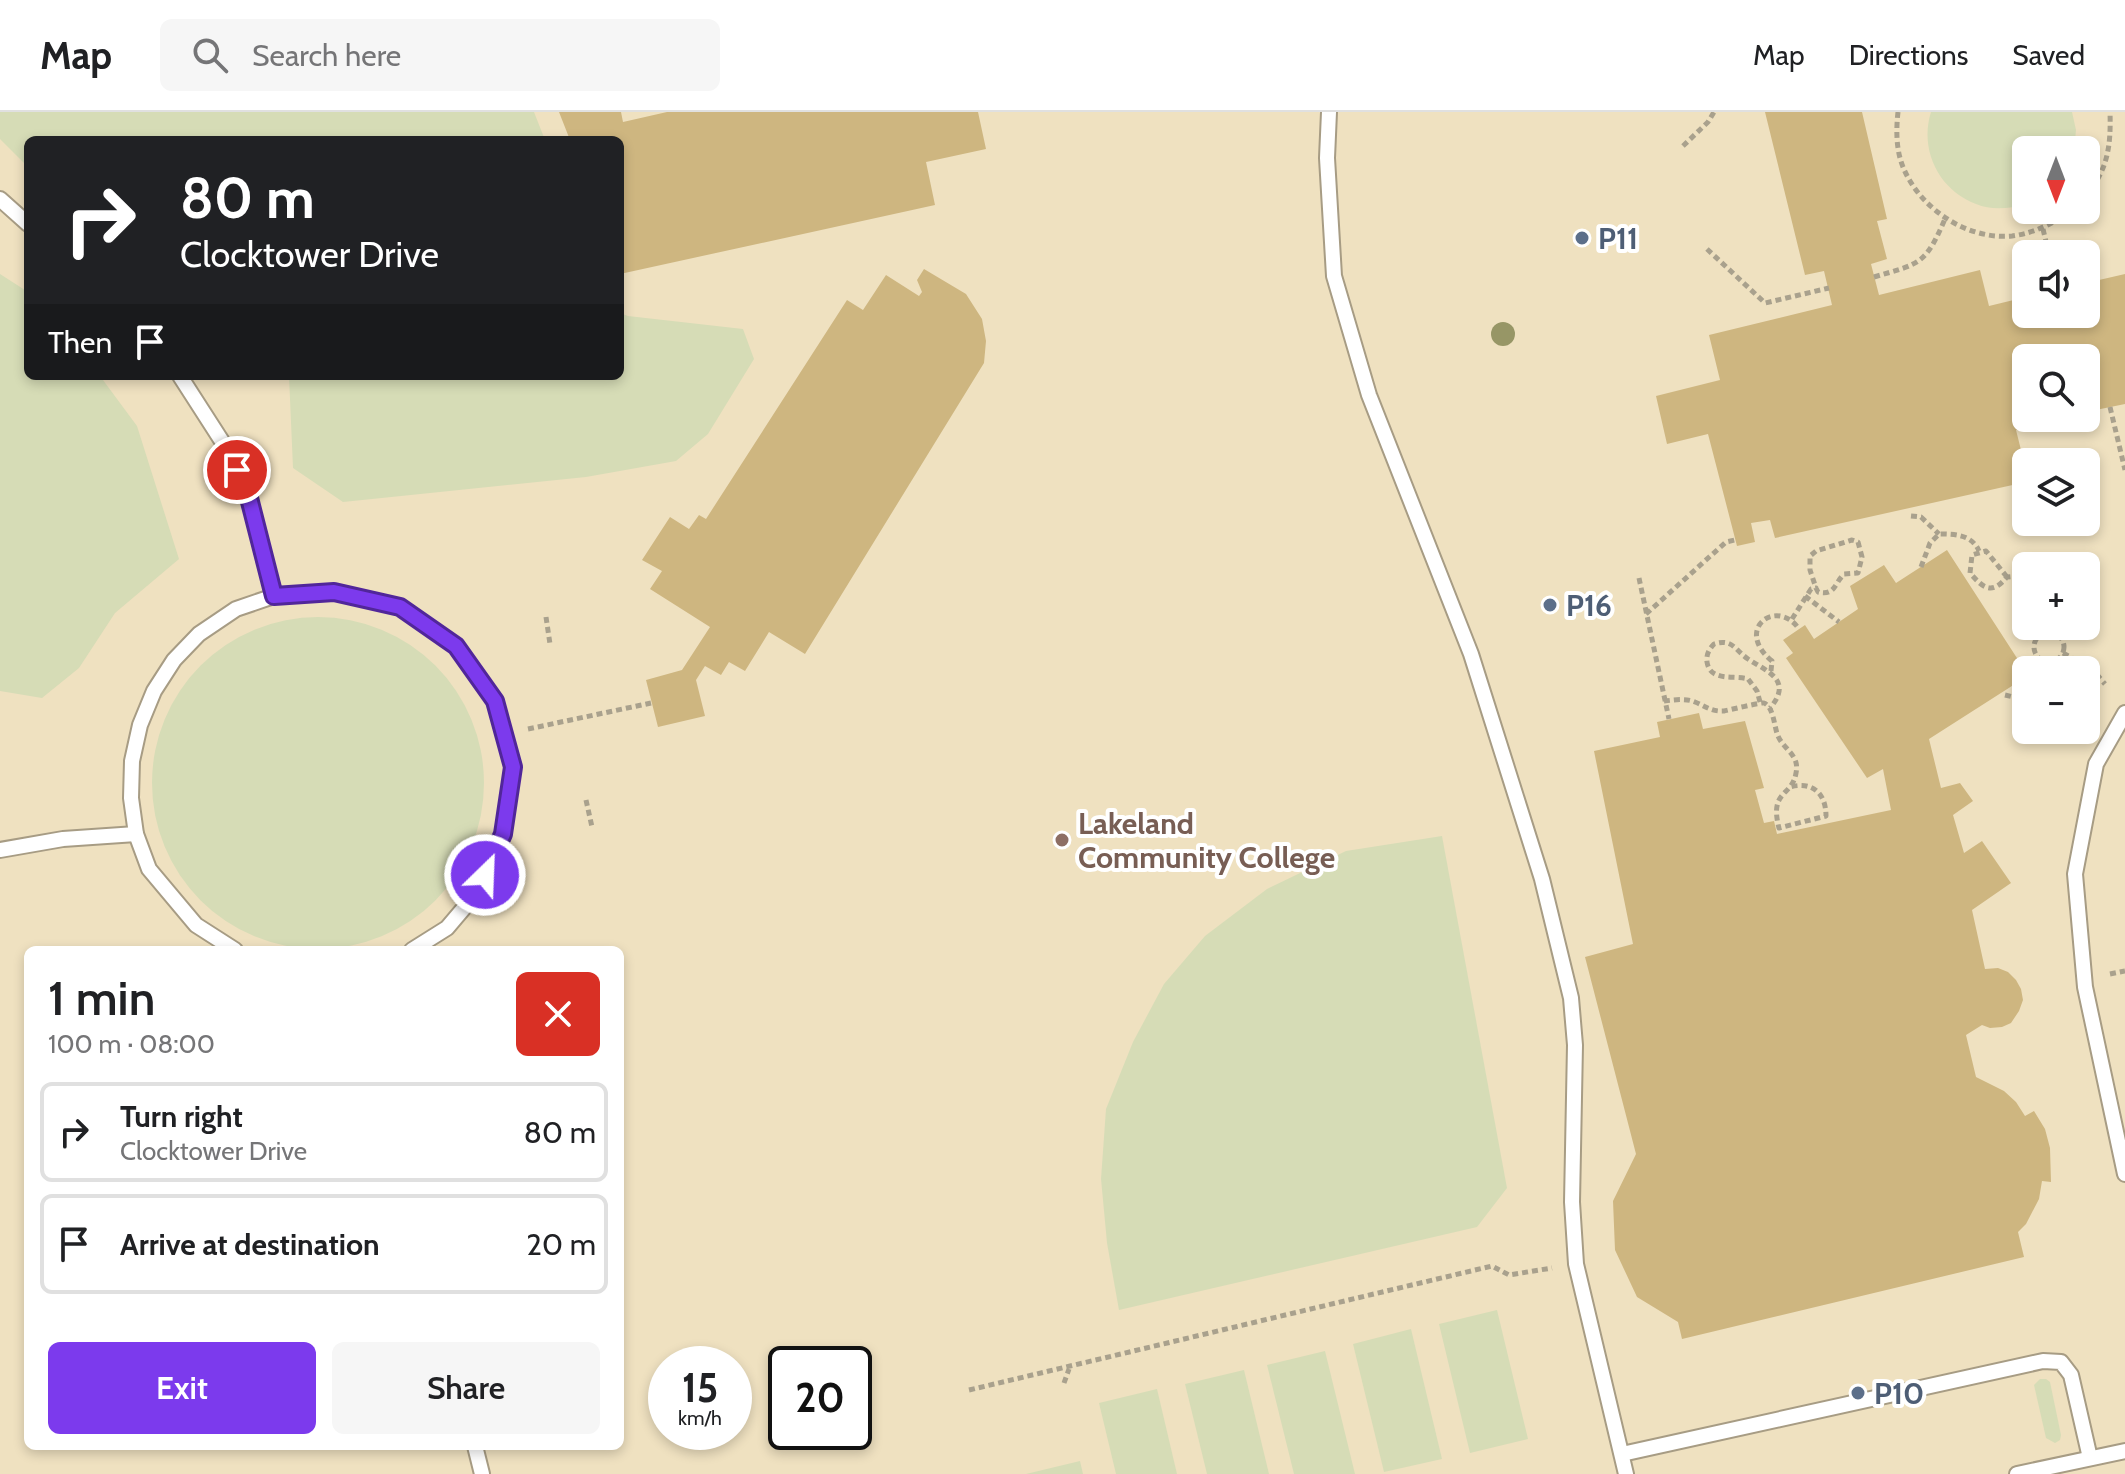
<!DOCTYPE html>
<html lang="en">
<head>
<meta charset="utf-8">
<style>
	:root { --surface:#fff; --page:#f6f6f6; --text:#202124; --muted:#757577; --line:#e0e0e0; --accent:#7c3aed }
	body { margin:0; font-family:Cabin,sans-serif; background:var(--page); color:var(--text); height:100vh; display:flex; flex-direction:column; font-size:30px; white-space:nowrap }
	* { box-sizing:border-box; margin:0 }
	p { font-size:26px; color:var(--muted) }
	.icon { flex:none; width:44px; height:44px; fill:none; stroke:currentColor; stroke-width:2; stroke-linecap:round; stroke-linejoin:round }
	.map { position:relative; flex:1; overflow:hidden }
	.sheet { position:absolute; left:24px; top:834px; width:600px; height:504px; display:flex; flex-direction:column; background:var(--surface); border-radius:12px; box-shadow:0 4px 12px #0003 }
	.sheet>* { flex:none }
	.guide { position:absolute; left:24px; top:24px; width:600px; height:244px; border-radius:12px; box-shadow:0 4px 12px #0003; background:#202124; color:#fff; overflow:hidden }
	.needle { width:52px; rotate:180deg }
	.tools { position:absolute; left:2012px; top:24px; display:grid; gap:16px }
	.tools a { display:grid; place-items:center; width:88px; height:88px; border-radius:12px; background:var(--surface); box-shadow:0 4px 12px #0003; font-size:40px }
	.speed { position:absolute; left:648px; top:1234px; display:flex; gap:16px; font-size:40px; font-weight:700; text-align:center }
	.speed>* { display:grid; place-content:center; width:104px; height:104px; border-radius:50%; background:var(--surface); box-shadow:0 4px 12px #0003; line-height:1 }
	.speed small { font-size:20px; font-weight:400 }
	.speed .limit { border:4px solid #111; border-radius:12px; background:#fff; color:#111 }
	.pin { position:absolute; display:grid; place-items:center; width:68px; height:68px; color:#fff; margin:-34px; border:4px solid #fff; border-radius:50%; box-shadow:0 2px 8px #0007 }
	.me { position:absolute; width:88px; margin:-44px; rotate:24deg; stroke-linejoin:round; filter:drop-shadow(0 0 6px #0008) }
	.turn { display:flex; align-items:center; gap:28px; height:168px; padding:0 24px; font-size:36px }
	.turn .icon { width:104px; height:104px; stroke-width:2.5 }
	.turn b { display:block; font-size:56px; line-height:68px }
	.then { display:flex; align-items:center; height:76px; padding:0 24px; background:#0003; gap:16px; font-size:30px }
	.round { display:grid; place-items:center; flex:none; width:84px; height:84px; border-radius:12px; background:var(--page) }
	.summary { display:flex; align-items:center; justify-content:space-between; height:136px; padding:0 24px }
	h1 { font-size:48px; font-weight:600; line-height:60px }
	.cta { display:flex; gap:16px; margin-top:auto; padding:16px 24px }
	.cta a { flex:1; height:92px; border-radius:12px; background:var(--accent); color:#fff; font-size:32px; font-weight:600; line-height:92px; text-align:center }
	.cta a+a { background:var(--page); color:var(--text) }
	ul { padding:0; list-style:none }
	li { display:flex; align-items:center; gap:24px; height:100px; margin:0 16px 12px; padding:0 8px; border:4px solid var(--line); border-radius:12px }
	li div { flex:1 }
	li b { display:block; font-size:30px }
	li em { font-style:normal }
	header { display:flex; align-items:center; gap:48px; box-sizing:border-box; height:112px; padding:0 40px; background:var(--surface); border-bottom:2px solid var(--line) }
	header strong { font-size:38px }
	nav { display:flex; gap:44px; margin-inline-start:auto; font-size:28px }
	.search { width:560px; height:72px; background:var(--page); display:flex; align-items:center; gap:20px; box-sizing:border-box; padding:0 28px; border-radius:12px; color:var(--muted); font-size:30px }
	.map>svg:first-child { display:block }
	.built { fill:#efe1c0; fill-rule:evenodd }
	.green { fill:#d6dcb6 }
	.building { fill:#ceb680 }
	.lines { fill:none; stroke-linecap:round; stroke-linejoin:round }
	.service-casing { stroke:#a79c84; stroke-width:18 }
	.path { stroke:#a9a18d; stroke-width:5; stroke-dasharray:6 4; stroke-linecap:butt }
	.service { stroke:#fff; stroke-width:14 }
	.tree { fill:#979666 }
	.route-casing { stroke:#51269a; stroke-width:20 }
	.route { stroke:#7c3aed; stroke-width:14 }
	.service-dot { fill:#5c6f8a; stroke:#fff; stroke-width:3 }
	.education-dot { fill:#8d6e63; stroke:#fff; stroke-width:3 }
	.labels { text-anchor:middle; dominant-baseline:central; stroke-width:8; stroke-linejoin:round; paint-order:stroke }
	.service-label { font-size:30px; font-weight:bold; fill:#4e5e75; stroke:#fff; text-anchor:start }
	.education-label { font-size:30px; font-weight:bold; fill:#785e54; stroke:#fff; text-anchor:start }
</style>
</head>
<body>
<header>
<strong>Map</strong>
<div class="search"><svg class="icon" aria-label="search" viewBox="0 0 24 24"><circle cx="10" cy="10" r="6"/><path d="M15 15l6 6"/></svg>Search here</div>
<nav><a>Map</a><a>Directions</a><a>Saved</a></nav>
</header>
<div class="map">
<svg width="2125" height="1362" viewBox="0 0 2125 1362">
	<rect width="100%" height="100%" fill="#f8edd3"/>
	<path class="built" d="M 0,0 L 2125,0 L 2125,1362 L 0,1362 ZM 28,28 L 620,28 L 620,264 L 28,264 ZM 2026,38 L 2086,38 L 2086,98 L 2026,98 ZM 2026,142 L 2086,142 L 2086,202 L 2026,202 ZM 2026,246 L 2086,246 L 2086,306 L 2026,306 ZM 2026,350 L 2086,350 L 2086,410 L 2026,410 ZM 2026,454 L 2086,454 L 2086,514 L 2026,514 ZM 2026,558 L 2086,558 L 2086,618 L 2026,618 ZM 28,838 L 620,838 L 620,1334 L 28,1334 ZM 666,1252 L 734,1252 L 734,1320 L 666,1320 ZM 786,1252 L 854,1252 L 854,1320 L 786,1320 Z"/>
	<g class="green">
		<path d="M 0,0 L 534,0 L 545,28 L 28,28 L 28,55 L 0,27 Z"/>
		<path d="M 1931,0 L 2072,0 L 2076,18 L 2074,38 L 2026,38 L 2026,93 C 2010,96 1992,99 1976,92 C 1939,78 1919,38 1931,0 Z"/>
		<path d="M 0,162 L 28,180 L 28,264 L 100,264 L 137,314 L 179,447 L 115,501 L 79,556 L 42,586 L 0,579 Z"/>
		<path d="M 620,201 L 628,204 L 743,217 L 754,247 L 708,322 L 676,349 L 586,365 L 343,390 L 293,356 L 289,264 L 620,264 Z"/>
		<circle cx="318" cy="671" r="166"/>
		<path d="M 1442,724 L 1507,1076 L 1477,1115 L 1119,1198 L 1107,1131 L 1101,1067 L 1106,997 L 1133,930 L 1164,872 L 1205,824 L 1267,777 L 1346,739 Z"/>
		<path d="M 1497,1198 L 1528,1327 L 1470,1341 L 1439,1212 Z"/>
		<path d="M 1411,1217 L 1442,1347 L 1384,1360 L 1353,1232 Z"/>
		<path d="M 1325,1239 L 1355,1362 L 1294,1362 L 1267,1253 Z"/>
		<path d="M 1244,1258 L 1269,1362 L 1207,1362 L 1185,1272 Z"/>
		<path d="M 2040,1267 L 2046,1267 L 2050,1270 L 2061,1323 L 2060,1328 L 2055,1331 L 2046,1326 L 2034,1273 Z"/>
		<path d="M 1157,1277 L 1177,1362 L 1116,1362 L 1099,1291 Z"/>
		<path d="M 1080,1349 L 1083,1362 L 1026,1362 Z"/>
	</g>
	<g class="building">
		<path d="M 559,0 L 621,0 L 623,10 L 667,0 L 978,0 L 986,37 L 926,50 L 935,93 L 620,162 L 620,28 L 570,28 Z"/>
		<path d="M 1765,0 L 1862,0 L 1887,107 L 1877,109 L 1887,147 L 1871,152 L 1879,183 L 1980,158 L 1989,194 L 2026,185 L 2026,202 L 2086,202 L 2086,171 L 2125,162 L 2125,292 L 2086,300 L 2086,246 L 2026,246 L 2026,306 L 2059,307 L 2016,318 L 2026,358 L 2026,370 L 1775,426 L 1770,408 L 1751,411 L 1755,430 L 1737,434 L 1708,322 L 1667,332 L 1656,284 L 1720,268 L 1709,223 L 1832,193 L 1824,159 L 1805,163 Z"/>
		<path d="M 924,157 L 966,182 L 982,207 L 986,229 L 984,251 L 805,542 L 769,520 L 745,559 L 729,550 L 721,563 L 705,554 L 696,568 L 705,604 L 658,615 L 646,568 L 682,558 L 710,515 L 650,477 L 662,459 L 642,448 L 670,405 L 689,417 L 699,403 L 706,407 L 847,188 L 863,198 L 886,163 L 919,184 L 922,180 L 917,168 Z"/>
		<path d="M 1947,438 L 2026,560 L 2026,565 L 1929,627 L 1941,676 L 1960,671 L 1973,689 L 1953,703 L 1964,741 L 1982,729 L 2011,771 L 1972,798 L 1985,857 L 1998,856 L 2008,860 L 2016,868 L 2021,877 L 2023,888 L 2019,899 L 2011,911 L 2002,915 L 1990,916 L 1982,913 L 1966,923 L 1976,965 L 2004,979 L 2016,990 L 2025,1004 L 2034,999 L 2045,1017 L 2050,1036 L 2051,1070 L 2042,1069 L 2039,1087 L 2026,1112 L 2018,1120 L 2024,1145 L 1682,1227 L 1678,1210 L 1637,1185 L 1615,1138 L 1613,1089 L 1636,1042 L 1585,845 L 1633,832 L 1594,639 L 1660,625 L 1657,610 L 1699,601 L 1703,617 L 1745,609 L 1764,676 L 1755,678 L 1764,711 L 1774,709 L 1777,722 L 1891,698 L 1883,657 L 1867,666 L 1786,546 L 1793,541 L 1783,528 L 1805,513 L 1814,527 L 1858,497 L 1850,474 L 1884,453 L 1896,471 Z"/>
	</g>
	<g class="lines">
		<defs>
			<g id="service">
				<path d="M 1329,0 L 1327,46 L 1334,164 L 1369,283 L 1471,542 L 1542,767 L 1571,886 L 1575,933 L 1572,1090 L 1576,1152 L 1626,1362"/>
				<path d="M 0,87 L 28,112"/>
				<path d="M 180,264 L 225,334 L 248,382 L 274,484"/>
				<path d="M 2125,601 L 2096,652 L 2075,762 L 2085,875 L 2125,1062"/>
				<path d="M 0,738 L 63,727 L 136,722"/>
				<path d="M 235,838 L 196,813 L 149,757 L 136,722 L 131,686 L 132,649 L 140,613 L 154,579 L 174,548 L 199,522 L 236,497 L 274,484 L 334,480 L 400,495 L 456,534 L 495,589 L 513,655 L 503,722 L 475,783 L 447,816 L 412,838"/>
				<path d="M 475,1334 L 482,1362"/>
				<path d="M 1622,1342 L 2043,1249 L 2061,1250 L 2071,1263 L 2090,1346"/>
				<path d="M 2017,1362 L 2125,1339"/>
			</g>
		</defs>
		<use href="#service" class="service-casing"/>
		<g class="path">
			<path d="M 1898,0 C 1896,18 1896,38 1903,55 C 1920,97 1967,128 2012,124 C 2036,121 2054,110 2075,98"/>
			<path d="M 1683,34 L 1708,10 L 1714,0"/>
			<path d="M 2086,84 C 2108,57 2111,34 2110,0"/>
			<path d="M 2043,117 L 2049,142"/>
			<path d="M 1707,137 L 1765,191 L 1829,176"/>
			<path d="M 1874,165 C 1921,151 1925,153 1945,107"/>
			<path d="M 2110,295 L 2125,358"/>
			<path d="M 1911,404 L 1921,405 L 1939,422"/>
			<path d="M 1921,455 L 1930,431 L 1939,422 C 1956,422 1972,423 1979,439"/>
			<path d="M 2007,465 L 1986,439 L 1972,443 L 1970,461 C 1984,477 1992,483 2007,465 L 2026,463"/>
			<path d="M 1639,466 L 1669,607"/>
			<path d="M 1805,484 L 1839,510"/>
			<path d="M 1646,502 L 1726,430 L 1735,428"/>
			<path d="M 546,505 L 550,532"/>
			<path d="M 1792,507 L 1811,477 L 1816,476 L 1818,480 C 1835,484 1834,472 1844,462 L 1858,461 L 1862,445 L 1858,430 L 1852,428 L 1816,439 L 1810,444 L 1810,458 L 1816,476"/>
			<circle cx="2049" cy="535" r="15"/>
			<path d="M 2057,523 L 2059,514"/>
			<path d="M 2063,541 L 2093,558 L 2105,572"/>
			<path d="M 1771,559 L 1772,549 C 1733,517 1777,485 1799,517"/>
			<path d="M 2005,583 L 2026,588"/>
			<path d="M 1664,589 C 1674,588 1686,586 1695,590 C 1705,594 1712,600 1724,599 C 1729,598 1762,590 1764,591 C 1774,595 1774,615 1778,624 C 1784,638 1800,643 1796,661 C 1792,685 1769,678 1779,716 L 1826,704 C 1826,681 1812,669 1790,675"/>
			<path d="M 1760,590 L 1757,579 L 1748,567 C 1734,563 1710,570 1707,550 C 1706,543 1709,537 1714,532 C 1732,526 1735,538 1748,547 C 1766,559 1794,568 1770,596"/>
			<path d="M 528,617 L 651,591"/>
			<path d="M 586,688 L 592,715"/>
			<path d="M 2110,862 L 2125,859"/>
			<path d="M 1064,1271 L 1069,1257"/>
			<path d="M 969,1278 L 1492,1154 L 1509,1163 L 1552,1156"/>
		</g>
		<use href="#service" class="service"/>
	</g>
	<circle class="tree" cx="1503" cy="222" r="12"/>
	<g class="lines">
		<defs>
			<path id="route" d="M 237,358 L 248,382 L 274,484 L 334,480 L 400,495 L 456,534 L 495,589 L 513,655 L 503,722 L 485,763"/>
		</defs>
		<use href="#route" class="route-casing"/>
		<use href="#route" class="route"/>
	</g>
	<g class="service-dot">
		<circle cx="1582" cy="126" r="8"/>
		<circle cx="1550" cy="493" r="8"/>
		<circle cx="1858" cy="1281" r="8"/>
	</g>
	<circle class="education-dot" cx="1062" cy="728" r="8"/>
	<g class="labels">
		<g class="service-label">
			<text x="1598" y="126">P11</text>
			<text x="1566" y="493">P16</text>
			<text x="1874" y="1281">P10</text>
		</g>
		<g class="education-label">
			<text x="1078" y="711">Lakeland<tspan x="1078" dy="34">Community College</tspan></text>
		</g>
	</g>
</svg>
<div class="tools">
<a><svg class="needle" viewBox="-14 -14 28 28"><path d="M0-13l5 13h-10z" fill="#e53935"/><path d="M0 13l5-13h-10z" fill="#757577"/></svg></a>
<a><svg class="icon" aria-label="sound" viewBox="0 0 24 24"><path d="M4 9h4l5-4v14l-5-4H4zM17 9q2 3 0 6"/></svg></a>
<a><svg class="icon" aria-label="search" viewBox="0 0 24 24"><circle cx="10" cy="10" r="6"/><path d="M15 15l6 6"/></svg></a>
<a><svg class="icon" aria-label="layers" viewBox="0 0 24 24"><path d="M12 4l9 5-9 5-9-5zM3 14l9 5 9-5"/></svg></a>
<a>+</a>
<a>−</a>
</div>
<div class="speed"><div>15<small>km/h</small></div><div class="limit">20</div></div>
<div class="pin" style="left:237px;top:358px;background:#d93025"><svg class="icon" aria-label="arrive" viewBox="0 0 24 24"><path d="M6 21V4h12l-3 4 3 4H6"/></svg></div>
<svg class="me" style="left:485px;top:763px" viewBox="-20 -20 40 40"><circle r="17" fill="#7c3aed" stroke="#fff" stroke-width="3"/><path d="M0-11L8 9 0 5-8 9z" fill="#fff"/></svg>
<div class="guide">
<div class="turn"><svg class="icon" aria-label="right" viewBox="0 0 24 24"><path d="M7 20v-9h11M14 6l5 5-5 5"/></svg><div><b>80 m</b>Clocktower Drive</div></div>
<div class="then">Then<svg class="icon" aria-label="arrive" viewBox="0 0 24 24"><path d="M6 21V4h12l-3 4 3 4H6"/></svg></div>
</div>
<section class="sheet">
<div class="summary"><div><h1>1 min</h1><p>100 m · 08:00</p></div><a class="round" style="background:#d93025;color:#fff"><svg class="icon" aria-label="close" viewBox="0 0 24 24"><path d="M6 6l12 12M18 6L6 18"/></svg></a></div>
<ul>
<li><svg class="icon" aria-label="right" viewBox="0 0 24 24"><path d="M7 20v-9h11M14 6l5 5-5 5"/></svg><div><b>Turn right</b><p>Clocktower Drive</p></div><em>80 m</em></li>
<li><svg class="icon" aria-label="arrive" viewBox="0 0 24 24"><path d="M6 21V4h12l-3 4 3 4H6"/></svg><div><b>Arrive at destination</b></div><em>20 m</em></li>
</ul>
<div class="cta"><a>Exit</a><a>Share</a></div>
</section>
</div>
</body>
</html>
